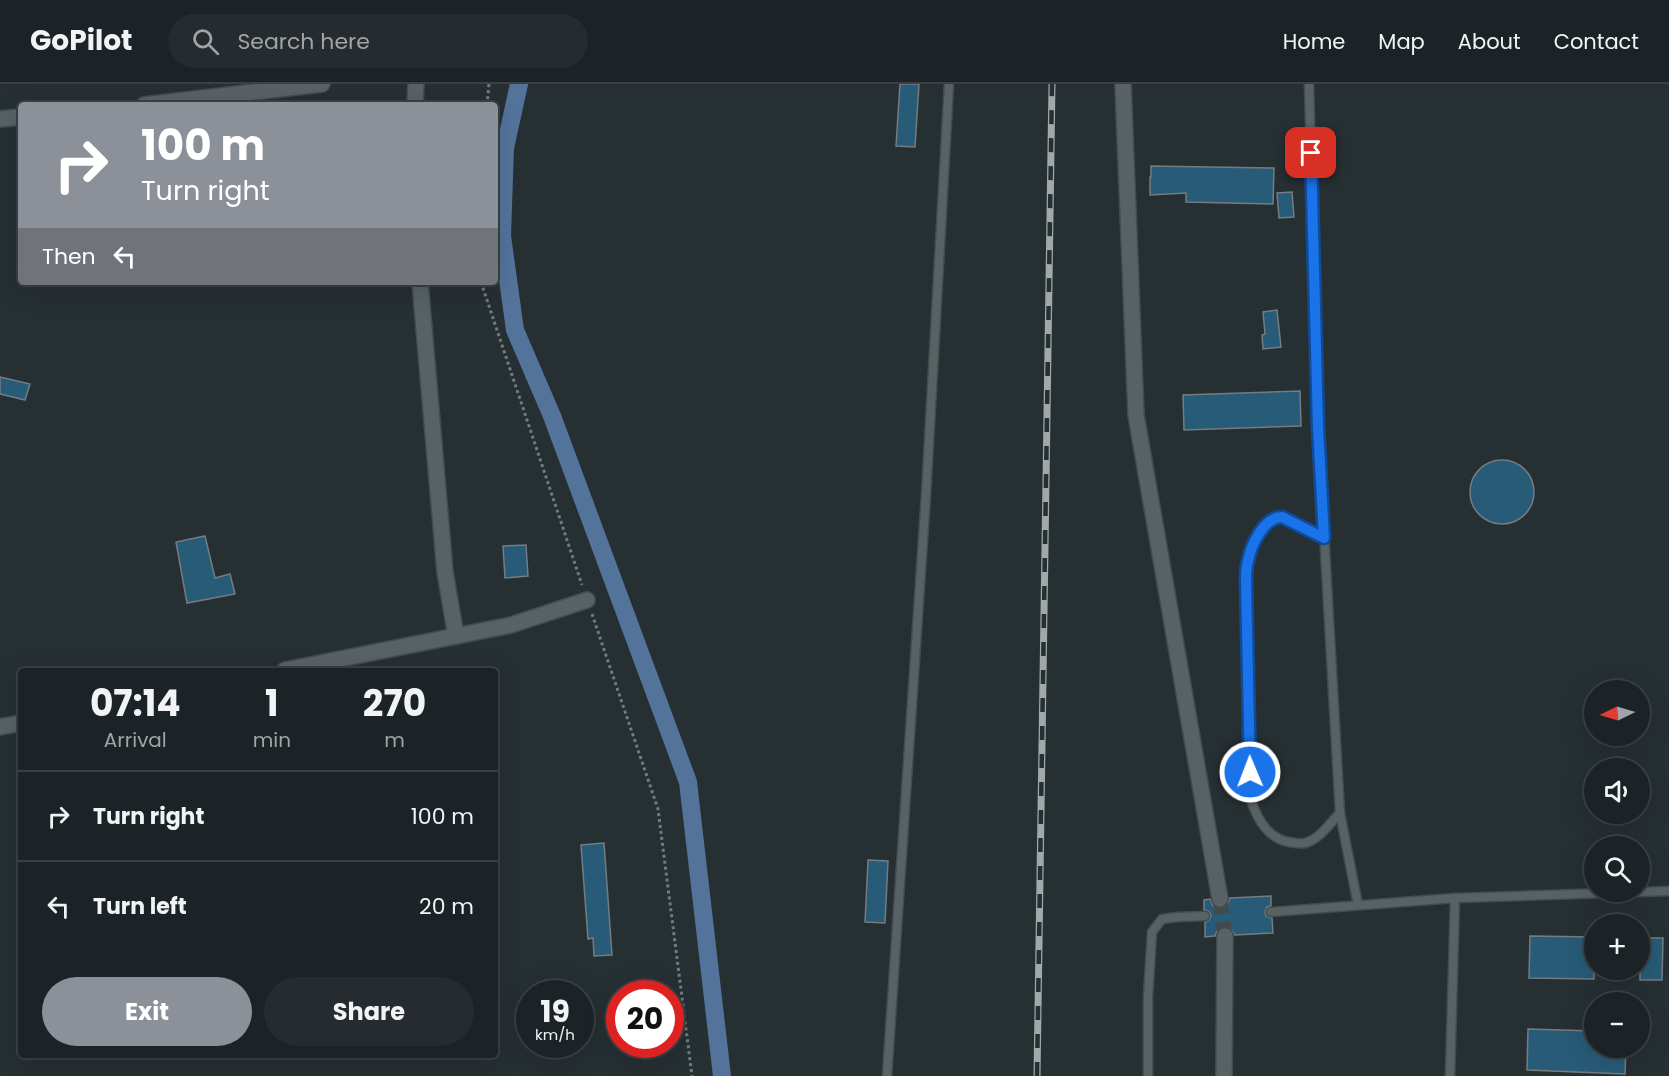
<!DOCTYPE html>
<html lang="en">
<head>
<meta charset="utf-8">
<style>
	:root { --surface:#1c2326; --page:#252b2e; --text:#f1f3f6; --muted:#a0a4a7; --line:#3a4043; --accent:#8c9099 }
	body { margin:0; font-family:Poppins,sans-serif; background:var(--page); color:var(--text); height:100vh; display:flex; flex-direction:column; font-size:22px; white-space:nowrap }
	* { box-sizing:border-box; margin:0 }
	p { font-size:20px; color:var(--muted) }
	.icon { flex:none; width:33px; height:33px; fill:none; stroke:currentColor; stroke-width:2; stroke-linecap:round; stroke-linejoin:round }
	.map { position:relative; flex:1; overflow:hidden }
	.drawer { position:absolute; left:18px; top:584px; width:480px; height:390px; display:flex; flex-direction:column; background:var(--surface); border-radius:6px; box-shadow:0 6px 24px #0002,0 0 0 2px var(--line) }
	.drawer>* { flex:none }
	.banner { position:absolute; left:18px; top:18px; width:480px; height:183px; border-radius:6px; box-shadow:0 6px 24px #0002,0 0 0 2px var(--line); background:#8c9099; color:#fff; overflow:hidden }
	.needle { width:39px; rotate:265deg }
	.controls { position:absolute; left:1584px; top:596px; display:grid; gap:12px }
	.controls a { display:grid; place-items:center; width:66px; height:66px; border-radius:50%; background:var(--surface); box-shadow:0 6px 24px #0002,0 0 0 2px var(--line); font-size:30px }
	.speed { position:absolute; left:516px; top:896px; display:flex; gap:12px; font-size:30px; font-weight:700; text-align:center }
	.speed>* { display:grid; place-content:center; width:78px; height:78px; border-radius:50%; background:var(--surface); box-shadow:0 6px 24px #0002,0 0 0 2px var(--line); line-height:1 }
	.speed small { font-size:15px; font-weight:400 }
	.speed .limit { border:9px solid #d22; background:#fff; color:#111 }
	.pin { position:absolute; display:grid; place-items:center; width:51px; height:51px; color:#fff; margin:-26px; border-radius:12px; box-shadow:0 3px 9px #0006 }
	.me { position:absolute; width:66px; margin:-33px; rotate:359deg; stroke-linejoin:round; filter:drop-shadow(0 0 4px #0008) }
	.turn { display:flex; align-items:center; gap:21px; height:126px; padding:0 24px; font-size:27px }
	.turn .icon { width:78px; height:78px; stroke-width:2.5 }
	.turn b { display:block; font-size:42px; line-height:51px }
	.then { display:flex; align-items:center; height:57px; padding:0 24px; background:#0003; gap:12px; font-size:22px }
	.eta { display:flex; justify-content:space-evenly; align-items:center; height:102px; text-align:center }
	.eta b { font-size:36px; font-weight:700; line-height:42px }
	.cta { display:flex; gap:12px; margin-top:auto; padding:12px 24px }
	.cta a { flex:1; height:69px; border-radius:36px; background:var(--accent); color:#fff; font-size:24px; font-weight:700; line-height:69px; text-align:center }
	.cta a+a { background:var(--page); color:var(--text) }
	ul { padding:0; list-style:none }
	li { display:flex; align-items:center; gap:18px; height:90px; padding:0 24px; border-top:2px solid var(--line) }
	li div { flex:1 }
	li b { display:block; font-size:22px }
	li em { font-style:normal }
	header { display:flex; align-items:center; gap:36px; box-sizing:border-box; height:84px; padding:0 30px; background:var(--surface); border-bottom:2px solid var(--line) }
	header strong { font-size:28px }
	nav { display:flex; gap:33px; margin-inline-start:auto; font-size:21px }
	.search { width:420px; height:54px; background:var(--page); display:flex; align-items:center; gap:15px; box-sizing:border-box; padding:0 21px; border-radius:33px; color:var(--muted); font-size:22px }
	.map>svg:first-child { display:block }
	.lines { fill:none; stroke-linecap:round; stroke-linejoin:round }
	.canal { stroke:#54739b; stroke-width:18 }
	.building { fill:#285b77; stroke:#747c82; stroke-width:1.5 }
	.street-tunnel { stroke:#414a4d; stroke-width:15; stroke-dasharray:15 8; stroke-linecap:butt }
	.lane-casing { stroke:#444c4e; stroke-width:11 }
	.street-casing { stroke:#444c4e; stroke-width:18 }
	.path { stroke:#747b7d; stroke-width:3; stroke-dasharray:3 3; stroke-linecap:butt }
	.lane { stroke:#586265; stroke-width:8 }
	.street { stroke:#586265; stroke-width:15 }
	.rail-casing { stroke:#a1a8aa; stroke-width:7 }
	.rail { stroke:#262f32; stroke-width:4.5; stroke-dasharray:14; stroke-linecap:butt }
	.route-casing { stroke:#114b97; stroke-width:15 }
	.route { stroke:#1a73e8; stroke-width:10 }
</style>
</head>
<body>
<header>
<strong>GoPilot</strong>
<div class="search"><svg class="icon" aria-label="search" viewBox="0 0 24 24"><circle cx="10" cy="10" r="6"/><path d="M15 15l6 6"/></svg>Search here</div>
<nav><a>Home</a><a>Map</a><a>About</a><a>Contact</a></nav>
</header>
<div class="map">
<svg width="1669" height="992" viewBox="0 0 1669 992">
	<rect width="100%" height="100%" fill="#262f32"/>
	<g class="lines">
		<path class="canal" d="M 519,0 L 505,64 L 502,152 L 515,246 L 552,332 L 688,698 L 722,992"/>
	</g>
	<g class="building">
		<path d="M 900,0 L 919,0 L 915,63 L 896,62 Z"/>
		<path d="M 1151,82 L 1274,84 L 1273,120 L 1186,118 L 1186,109 L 1150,111 L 1150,93 L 1151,93 Z"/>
		<path d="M 1292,108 L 1294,133 L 1279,134 L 1277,109 Z"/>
		<path d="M 1277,226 L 1281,263 L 1263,265 L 1262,251 L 1265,250 L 1263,228 Z"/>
		<path d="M 0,293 L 30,300 L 25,316 L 0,310 Z"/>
		<path d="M 1300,307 L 1301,342 L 1184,346 L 1183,311 Z"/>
		<circle cx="1502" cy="408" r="32"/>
		<path d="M 205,452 L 215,494 L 230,490 L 235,510 L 187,519 L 176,458 Z"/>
		<path d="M 526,461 L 528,492 L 505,494 L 503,462 Z"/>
		<path d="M 604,759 L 612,871 L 594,872 L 593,854 L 588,855 L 581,761 Z"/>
		<path d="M 868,776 L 888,777 L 885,839 L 865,838 Z"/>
		<path d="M 1271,812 L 1271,822 L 1267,823 L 1265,828 L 1266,832 L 1272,834 L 1273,849 L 1235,851 L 1230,844 L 1224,842 L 1217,847 L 1215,852 L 1205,853 L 1205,838 L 1210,835 L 1211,831 L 1208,827 L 1204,826 L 1204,816 L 1210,815 L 1213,822 L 1221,825 L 1227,822 L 1230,814 Z"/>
		<path d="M 1530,852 L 1594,853 L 1594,895 L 1529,894 Z"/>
		<path d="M 1640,854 L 1663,854 L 1662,896 L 1640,896 Z"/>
		<path d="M 1528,945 L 1594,947 L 1594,963 L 1626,963 L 1625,990 L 1527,986 Z"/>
	</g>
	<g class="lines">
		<path class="street-tunnel" d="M 1220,815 L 1225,852"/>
		<defs>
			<g id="lane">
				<path d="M 1309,0 L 1318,343 L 1340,729 L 1358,821"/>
				<path d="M 1324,454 L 1282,433 C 1264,433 1251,461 1248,477 C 1246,483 1246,490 1246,497 L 1250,713 C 1257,736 1269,758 1296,759 C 1297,759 1303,760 1305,759 C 1320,755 1330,739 1340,729"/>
				<path d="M 1271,828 L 1455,814 L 1669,807"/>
				<path d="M 887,992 L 926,411 L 949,0"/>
				<path d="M 1148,992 L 1148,913 L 1152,848 L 1162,835 L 1178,833 L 1205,832"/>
				<path d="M 1450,992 L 1455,814"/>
			</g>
			<g id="street">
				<path d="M 1123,0 L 1136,331 L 1220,815"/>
				<path d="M 144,21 L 322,0"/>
				<path d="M 415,21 L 416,0"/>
				<path d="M 0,35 L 21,33"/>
				<path d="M 420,198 L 445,488 L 456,552"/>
				<path d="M 285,586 L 511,541 L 587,516"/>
				<path d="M 0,643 L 21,639"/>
				<path d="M 1224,992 L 1225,852"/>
			</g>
		</defs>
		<use href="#lane" class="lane-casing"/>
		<use href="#street" class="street-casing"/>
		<g class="path">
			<path d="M 487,21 L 489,0"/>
			<path d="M 481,198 L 582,501"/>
			<path d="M 592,530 L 658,725 L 692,992"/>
		</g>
		<use href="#lane" class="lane"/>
		<use href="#street" class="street"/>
		<defs>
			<path id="rail" d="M 1037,992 L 1052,0"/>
		</defs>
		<use href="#rail" class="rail-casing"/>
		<use href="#rail" class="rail"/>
	</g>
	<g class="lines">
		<defs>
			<path id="route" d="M 1250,688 L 1246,497 C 1246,490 1246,483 1248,477 C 1251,461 1264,433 1282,433 L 1324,454 L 1318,343 L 1311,69"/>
		</defs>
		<use href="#route" class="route-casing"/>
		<use href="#route" class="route"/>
	</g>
</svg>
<div class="controls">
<a><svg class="needle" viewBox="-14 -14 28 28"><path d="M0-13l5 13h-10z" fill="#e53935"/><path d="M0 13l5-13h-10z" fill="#a0a4a7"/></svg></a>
<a><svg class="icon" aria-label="sound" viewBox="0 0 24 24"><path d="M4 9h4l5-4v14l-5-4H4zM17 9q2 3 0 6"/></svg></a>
<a><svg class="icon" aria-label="search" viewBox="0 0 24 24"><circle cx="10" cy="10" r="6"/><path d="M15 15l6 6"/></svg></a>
<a>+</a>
<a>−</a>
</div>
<div class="speed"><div>19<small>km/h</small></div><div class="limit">20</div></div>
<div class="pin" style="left:1311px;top:69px;background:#d93025"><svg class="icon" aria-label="arrive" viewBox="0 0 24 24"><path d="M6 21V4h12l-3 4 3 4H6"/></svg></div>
<svg class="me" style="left:1250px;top:688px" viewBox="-20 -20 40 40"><circle r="17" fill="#1a73e8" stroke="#fff" stroke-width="3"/><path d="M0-11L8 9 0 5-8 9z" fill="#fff"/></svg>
<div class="banner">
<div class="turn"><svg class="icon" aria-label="right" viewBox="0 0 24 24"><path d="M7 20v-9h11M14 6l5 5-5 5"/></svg><div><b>100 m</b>Turn right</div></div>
<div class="then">Then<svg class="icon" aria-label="left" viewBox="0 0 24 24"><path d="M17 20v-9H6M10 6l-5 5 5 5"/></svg></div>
</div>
<section class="drawer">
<div class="eta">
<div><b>07:14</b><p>Arrival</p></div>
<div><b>1</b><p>min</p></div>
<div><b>270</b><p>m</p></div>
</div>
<ul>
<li><svg class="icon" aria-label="right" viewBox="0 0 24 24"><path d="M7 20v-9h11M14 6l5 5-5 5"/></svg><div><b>Turn right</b></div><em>100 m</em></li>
<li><svg class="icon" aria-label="left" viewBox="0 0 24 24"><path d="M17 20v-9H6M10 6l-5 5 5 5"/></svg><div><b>Turn left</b></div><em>20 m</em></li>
</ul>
<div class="cta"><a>Exit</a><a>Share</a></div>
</section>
</div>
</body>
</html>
